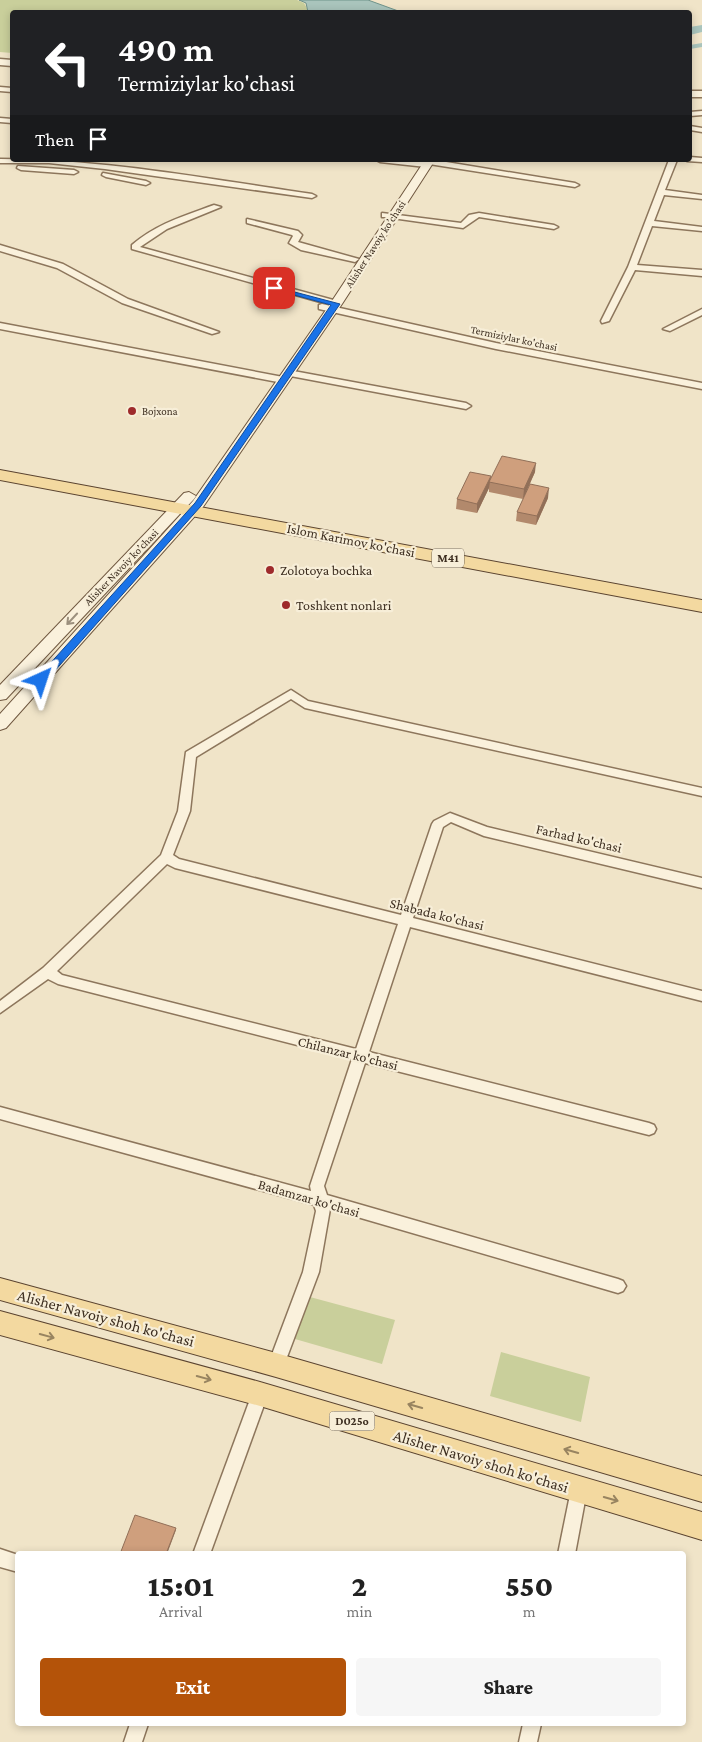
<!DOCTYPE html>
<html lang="en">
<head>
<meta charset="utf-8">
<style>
	:root { --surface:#fff; --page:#f6f6f6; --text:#222; --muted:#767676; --accent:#b45309 }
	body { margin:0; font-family:"Crimson Pro",serif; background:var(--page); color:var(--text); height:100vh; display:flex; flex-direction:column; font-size:19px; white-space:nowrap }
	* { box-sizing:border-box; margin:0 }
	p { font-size:16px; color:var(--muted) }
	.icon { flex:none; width:28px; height:28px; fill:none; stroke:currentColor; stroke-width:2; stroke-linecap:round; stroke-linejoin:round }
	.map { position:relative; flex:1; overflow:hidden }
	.details { position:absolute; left:15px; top:1551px; width:671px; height:175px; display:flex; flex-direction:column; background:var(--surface); border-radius:5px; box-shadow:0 2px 8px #0003 }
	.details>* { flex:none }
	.top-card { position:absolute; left:10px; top:10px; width:682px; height:152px; border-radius:5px; box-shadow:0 2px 8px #0003; background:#202124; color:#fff; overflow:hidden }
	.pin { position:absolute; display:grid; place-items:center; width:42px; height:42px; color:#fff; margin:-21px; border-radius:10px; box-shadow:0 2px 8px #0006 }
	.me { position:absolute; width:55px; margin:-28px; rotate:42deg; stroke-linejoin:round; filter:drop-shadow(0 0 4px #0008) }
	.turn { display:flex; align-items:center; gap:18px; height:105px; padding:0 25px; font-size:22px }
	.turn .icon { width:65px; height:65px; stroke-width:2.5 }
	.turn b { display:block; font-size:35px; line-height:42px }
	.then { display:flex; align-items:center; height:48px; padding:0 25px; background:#0003; gap:10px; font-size:19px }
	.eta { display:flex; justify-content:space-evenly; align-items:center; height:85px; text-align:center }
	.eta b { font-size:30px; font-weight:800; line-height:35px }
	.button { display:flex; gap:10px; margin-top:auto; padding:10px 25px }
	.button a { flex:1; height:58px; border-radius:5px; background:var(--accent); color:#fff; font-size:20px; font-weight:800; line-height:58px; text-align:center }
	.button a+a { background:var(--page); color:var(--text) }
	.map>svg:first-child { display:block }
	.green { fill:#c9cf9b }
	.water { fill:#a9c4bc; stroke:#6f938a }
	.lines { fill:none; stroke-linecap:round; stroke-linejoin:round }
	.canal { fill:#a9c4bc; fill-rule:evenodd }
	.river { fill:#a9c4bc; fill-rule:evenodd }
	.minor-casing { stroke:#8d765c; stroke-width:3 }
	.tertiary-casing { stroke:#8d765c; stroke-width:3 }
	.secondary-casing { stroke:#6f573f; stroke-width:2 }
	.primary-casing { stroke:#5b4430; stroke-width:2 }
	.minor { fill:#faf1dc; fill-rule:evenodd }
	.tertiary { fill:#faf1dc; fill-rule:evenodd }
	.secondary { fill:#faf1dc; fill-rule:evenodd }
	.primary { fill:#f3d9a0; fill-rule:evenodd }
	.wall { fill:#b2896c }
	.shaded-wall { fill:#916f58 }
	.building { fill:#cf9f7d; stroke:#916f58 }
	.oneway { stroke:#9c907e }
	.oneway2 { stroke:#988460 }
	.route { fill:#1a73e8; stroke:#114b97 }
	.poi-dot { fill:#9e2a2b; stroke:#f7eed8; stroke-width:2 }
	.labels { text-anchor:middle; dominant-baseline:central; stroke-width:4.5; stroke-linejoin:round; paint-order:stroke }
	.far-street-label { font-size:11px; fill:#3d2e20; stroke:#f7eed8 }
	.far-poi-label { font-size:11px; fill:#3d2e20; stroke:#f7eed8; text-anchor:start }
	.shield { fill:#f7eed8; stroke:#756857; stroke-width:1 }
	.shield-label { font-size:12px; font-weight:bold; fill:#3d2e20 }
	.street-label { font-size:14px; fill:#3d2e20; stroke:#f7eed8 }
	.poi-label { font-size:14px; fill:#3d2e20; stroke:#f7eed8; text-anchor:start }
	.near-street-label { font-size:16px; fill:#3d2e20; stroke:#f7eed8 }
</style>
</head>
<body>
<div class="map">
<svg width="702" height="1742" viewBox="0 0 702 1742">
	<rect width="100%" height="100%" fill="#f0e4c8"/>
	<g class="green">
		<path d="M 0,0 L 297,0 L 304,3 L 309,12 L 12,12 L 12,53 L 0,52 Z"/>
		<path d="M 310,1297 L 395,1320 L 382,1364 L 295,1339 Z"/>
		<path d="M 501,1352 L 590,1377 L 581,1422 L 490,1396 Z"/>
	</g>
	<path class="water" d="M 299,0 L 368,0 L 401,12 L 308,12 L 306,3 Z"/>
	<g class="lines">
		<path class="canal" d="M 702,43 L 702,47 L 690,49 L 690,45 Z"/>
		<path class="river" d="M 702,25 L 702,32 L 690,35 L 690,27 Z"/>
		<defs>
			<g id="minor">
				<path d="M 0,87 L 12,88 L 12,92 L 0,91 Z"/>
				<path d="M 702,111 L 702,115 L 690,116 L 690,112 Z"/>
				<path d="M 0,118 L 12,119 L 12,123 L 0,122 Z"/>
				<path d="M 690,126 L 702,128 L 702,132 L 690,130 Z"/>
				<path d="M 690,157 L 702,158 L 702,162 L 687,161 L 690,160 Z"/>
				<path d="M 0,159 C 102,159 209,179 312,194 L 316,196 L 312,198 L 105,169 L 49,163 L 0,163 Z"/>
				<path d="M 376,160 L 418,162 L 416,160 L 434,160 L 575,183 L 579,185 L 575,187 L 429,164 L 429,167 L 426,167 L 380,162 Z"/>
				<path d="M 669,160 L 677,160 L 665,190 L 702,195 L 702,199 L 664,195 L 654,221 L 702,227 L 702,231 L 652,226 L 637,265 L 702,270 L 702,276 L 635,270 L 609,321 L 602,323 L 601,321 L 628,267 Z"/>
				<path d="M 18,166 L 74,170 L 78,172 L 74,174 L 21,170 L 17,168 Z"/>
				<path d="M 103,173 L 146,181 L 150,183 L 146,185 L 106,177 L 102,175 Z"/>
				<path d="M 214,205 L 221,207 L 167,229 L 140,247 L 337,301 L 337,305 L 331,305 L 132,249 L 132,245 C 156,224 184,216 214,205 Z"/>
				<path d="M 382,213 L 461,223 L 469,215 L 479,213 L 554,225 L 558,227 L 554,229 L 479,217 L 463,228 L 385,217 L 382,217 Z"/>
				<path d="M 247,219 L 298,231 L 302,235 L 298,242 L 359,259 L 355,262 L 301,250 L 289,243 L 293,236 L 292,235 L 247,223 Z"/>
				<path d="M 0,245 L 63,264 L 128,299 L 219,332 L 212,334 L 122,303 L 57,268 L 0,251 Z"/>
				<path d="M 322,304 L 496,343 L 702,383 L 702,389 L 496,349 L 319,309 L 319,305 Z"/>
				<path d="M 702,309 L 702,315 L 670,331 L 663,329 Z"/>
				<path d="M 0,323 L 283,377 L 288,380 L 283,383 L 0,329 Z"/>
				<path d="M 288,370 L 466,403 L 471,406 L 466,409 L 285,375 L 283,373 Z"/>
				<path d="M 291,690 L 308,701 L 702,788 L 702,796 L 305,708 L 291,699 L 196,757 L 190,811 L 173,855 L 179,859 L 401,915 L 432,824 L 434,821 L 450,813 L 487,827 L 702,878 L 702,888 L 484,836 L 451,822 L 443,827 L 413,918 L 702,991 L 702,1001 L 410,927 L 369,1052 L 649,1123 L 654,1125 L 656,1129 L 654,1133 L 649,1135 L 365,1063 L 324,1186 L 327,1195 L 618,1279 L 623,1281 L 626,1286 L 623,1291 L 618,1293 L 330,1209 L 319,1272 L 284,1365 L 282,1370 L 276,1373 L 270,1370 L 268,1365 L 303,1272 L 316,1211 L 314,1205 L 0,1119 L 0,1107 L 311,1191 L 310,1186 L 352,1059 L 58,984 L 48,979 L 0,1013 L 0,1001 L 43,968 L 161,855 L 178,811 L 186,752 ZM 167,864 L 175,868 L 398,924 L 356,1049 L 62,975 L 57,971 Z"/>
				<path d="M 260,1386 L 266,1389 L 268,1394 L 210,1554 L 193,1554 L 252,1394 L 254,1389 Z"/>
				<path d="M 579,1482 L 585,1484 L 587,1490 L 575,1554 L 558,1554 L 571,1490 L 573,1484 Z"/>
				<path d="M 0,1549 L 18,1555 L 18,1572 L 0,1567 Z"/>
				<path d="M 130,1724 L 148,1724 L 142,1742 L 124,1742 Z"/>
				<path d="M 523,1724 L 541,1724 L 537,1742 L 519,1742 Z"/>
			</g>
			<g id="tertiary">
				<path d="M 0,59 L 12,60 L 12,66 L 0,65 Z"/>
				<rect x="690" y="91" width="12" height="6"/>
			</g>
			<g id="secondary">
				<path d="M 425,160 L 435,160 L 342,304 L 203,507 L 6,728 L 0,730 L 0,714 L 193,501 L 330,304 Z"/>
				<path d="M 189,492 L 196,496 L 194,499 L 6,699 L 0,700 L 0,685 L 184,493 Z"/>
			</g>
			<g id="primary">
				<path d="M 0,470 L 702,600 L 702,612 L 0,480 Z"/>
				<path d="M 0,1278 L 276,1353 L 702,1476 L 702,1502 L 276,1377 L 0,1300 Z"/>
				<path d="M 0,1311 L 260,1382 L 702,1512 L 702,1540 L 260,1406 L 0,1335 Z"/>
			</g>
		</defs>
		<use href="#minor" class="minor-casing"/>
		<use href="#tertiary" class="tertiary-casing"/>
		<use href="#secondary" class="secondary-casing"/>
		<use href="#primary" class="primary-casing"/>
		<use href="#minor" class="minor"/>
		<use href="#tertiary" class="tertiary"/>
		<use href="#secondary" class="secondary"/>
		<use href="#primary" class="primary"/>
	</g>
	<g class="wall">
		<path d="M 535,472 L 523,499 L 489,492 L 489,488 L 477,513 L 456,509 L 457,499 L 491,476 L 490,480 Z"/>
		<path d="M 548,498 L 536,525 L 516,521 L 517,512 Z"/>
	</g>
	<g class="shaded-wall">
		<path d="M 536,463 L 535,472 L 523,499 L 524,489 Z"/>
		<path d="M 491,476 L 489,488 L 477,513 L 477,504 Z"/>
		<path d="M 549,488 L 548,498 L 536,525 L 537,516 Z"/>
		<path d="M 176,1528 L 176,1530 L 167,1554 L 166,1554 Z"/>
	</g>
	<g class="building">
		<path d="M 502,456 L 536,463 L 524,489 L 489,482 Z"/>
		<path d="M 470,472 L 491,476 L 477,504 L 457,499 Z"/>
		<path d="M 530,484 L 549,488 L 537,516 L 517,512 Z"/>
		<path d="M 135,1515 L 176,1528 L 166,1554 L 120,1554 Z"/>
	</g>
	<defs><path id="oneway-shaft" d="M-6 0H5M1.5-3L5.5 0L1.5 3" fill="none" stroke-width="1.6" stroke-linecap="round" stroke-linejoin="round" transform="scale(1.25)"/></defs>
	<use class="oneway" href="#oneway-shaft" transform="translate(72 619) rotate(133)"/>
	<g class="oneway2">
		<use href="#oneway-shaft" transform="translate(47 1336) rotate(15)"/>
		<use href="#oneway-shaft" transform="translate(204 1378) rotate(15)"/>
		<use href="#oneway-shaft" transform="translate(415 1406) rotate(-164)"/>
		<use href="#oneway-shaft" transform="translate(571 1451) rotate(-164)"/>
		<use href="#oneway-shaft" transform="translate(611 1499) rotate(16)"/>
	</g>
	<path class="route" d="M 272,286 L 340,304 L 201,506 L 44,683 L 37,683 L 37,678 L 195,503 L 331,305 L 272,289 Z"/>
	<g class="poi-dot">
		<circle cx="132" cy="411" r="5"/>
		<circle cx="270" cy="570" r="5"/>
		<circle cx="286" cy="605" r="5"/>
	</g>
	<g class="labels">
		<g class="far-street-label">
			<text transform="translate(375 244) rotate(-57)">Alisher Navoiy ko’chasi</text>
			<text transform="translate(514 338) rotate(12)">Termiziylar ko'chasi</text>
			<text transform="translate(121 567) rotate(-46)">Alisher Navoiy ko’chasi</text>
		</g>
		<g class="far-poi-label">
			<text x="142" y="411">Bojxona</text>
		</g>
		<g class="shield">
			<rect x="432" y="548.5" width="32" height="19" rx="4"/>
			<rect x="329.5" y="1411.5" width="45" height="19" rx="4"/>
		</g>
		<g class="shield-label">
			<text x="448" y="558">M41</text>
			<text x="352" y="1421">D025o</text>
		</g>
		<g class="street-label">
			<text transform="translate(351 540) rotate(11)">Islom Karimov ko'chasi</text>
			<text transform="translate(579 838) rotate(13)">Farhad ko'chasi</text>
			<text transform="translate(437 914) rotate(14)">Shabada ko'chasi</text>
			<text transform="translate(348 1053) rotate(14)">Chilanzar ko'chasi</text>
			<text transform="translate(309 1198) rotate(16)">Badamzar ko'chasi</text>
		</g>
		<g class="poi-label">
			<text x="280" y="570">Zolotoya bochka</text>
			<text x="296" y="605">Toshkent nonlari</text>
		</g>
		<g class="near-street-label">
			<text transform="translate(106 1318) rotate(15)">Alisher Navoiy shoh ko'chasi</text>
			<text transform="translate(481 1461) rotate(17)">Alisher Navoiy shoh ko'chasi</text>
		</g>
	</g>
</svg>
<div class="pin" style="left:274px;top:288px;background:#d93025"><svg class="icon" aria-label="arrive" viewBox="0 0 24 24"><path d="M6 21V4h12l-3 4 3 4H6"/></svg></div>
<svg class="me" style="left:41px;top:680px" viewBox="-20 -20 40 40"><path d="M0-17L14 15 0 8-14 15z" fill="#1a73e8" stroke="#fff" stroke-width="4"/></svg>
<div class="top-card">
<div class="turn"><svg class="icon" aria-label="left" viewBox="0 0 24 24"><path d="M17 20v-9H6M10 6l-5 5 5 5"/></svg><div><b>490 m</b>Termiziylar ko'chasi</div></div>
<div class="then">Then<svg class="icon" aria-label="arrive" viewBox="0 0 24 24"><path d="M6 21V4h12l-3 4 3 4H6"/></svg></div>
</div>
<section class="details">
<div class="eta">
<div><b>15:01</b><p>Arrival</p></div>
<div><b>2</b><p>min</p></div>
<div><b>550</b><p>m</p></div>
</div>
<div class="button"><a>Exit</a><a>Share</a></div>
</section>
</div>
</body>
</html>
